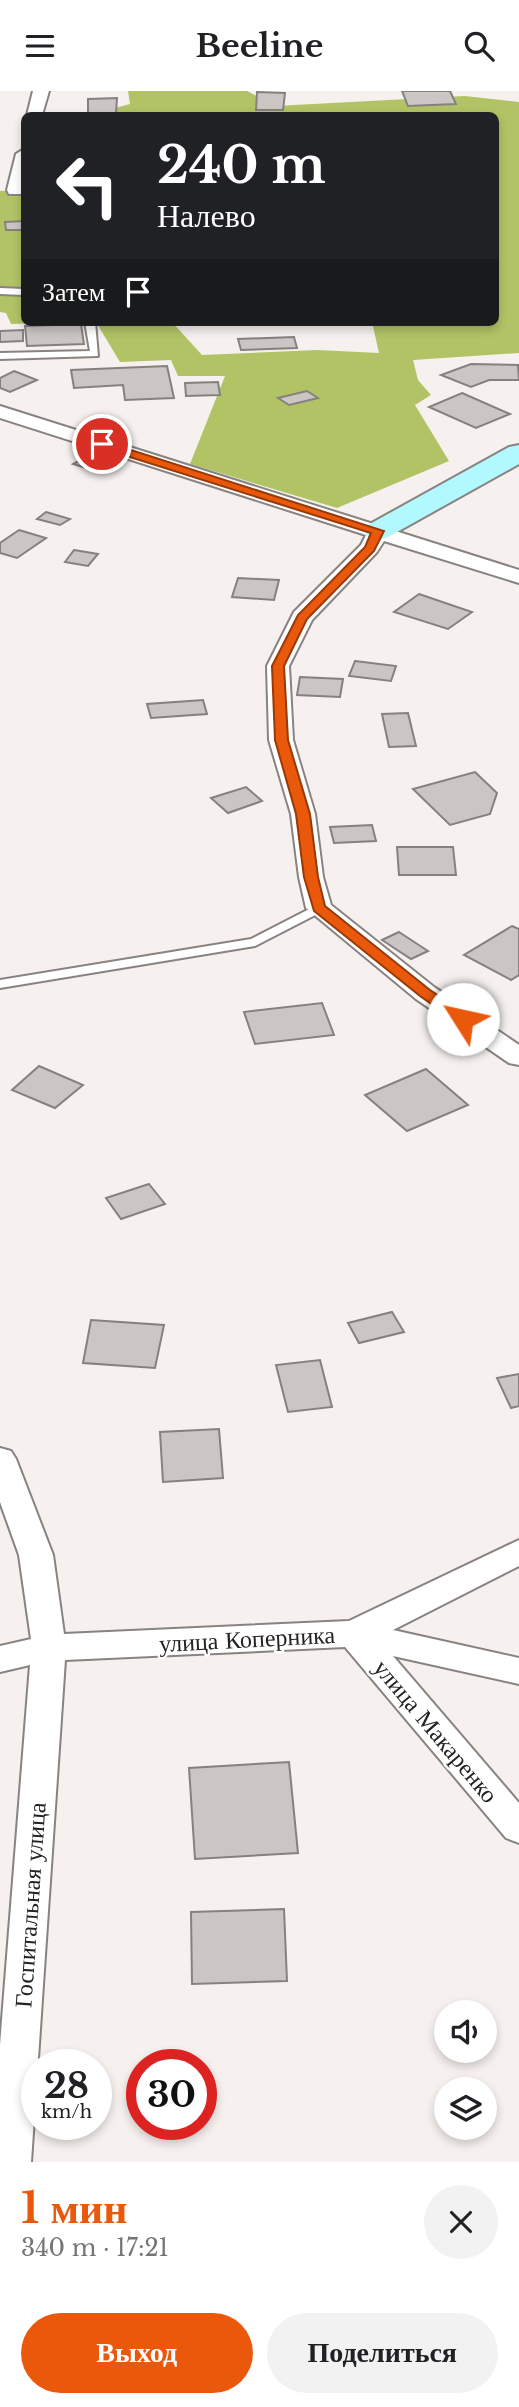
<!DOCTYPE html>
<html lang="ru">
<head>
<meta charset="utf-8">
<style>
	:root { --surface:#fff; --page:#f2f2f2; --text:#202124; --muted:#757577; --accent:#ea580c }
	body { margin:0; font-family:"Libre Baskerville",serif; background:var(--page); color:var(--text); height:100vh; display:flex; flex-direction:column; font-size:26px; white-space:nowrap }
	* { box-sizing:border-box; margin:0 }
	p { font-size:23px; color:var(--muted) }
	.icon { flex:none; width:38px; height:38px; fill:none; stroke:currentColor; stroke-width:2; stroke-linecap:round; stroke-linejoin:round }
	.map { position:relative; height:2071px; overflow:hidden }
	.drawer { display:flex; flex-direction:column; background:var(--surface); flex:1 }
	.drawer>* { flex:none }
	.top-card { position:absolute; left:21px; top:21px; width:478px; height:214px; border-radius:10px; box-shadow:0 4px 10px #0003; background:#202124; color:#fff; overflow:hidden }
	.controls { position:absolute; left:434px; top:1909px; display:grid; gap:14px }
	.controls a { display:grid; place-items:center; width:63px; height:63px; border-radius:50%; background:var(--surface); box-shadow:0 4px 10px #0003; font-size:35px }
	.speed { position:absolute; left:21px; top:1958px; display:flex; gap:14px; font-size:35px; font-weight:700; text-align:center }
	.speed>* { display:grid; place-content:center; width:91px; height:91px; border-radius:50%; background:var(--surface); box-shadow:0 4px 10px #0003; line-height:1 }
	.speed small { font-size:18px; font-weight:400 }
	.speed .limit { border:10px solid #d22; background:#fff; color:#111 }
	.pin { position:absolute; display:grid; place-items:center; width:60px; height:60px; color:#fff; margin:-30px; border:4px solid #fff; border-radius:50%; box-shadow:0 2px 7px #0007 }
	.me { position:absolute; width:77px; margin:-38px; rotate:305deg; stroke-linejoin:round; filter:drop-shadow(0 0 5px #0008) }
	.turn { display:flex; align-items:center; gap:24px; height:147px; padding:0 21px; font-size:32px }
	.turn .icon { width:91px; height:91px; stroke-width:2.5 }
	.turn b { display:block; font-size:49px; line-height:60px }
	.then { display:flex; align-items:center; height:66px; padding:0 21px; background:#0003; gap:14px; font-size:26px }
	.round { display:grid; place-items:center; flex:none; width:74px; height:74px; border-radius:37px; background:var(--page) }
	.headline { display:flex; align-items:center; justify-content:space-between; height:119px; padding:0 21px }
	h1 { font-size:42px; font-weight:700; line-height:52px; color:var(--accent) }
	.cta { display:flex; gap:14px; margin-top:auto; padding:14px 21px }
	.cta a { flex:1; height:80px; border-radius:42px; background:var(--accent); color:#fff; font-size:28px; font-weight:700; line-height:80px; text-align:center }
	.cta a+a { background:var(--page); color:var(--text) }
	header { display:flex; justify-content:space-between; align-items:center; height:91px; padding:0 21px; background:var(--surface); font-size:32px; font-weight:700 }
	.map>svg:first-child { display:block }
	.forest { fill:#b1c365 }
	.building { fill:#cbc5c4; stroke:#86807f; stroke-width:2 }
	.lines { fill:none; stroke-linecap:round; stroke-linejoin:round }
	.lane-casing { stroke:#888381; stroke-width:4 }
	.street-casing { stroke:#888381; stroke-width:4 }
	.secondary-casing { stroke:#888381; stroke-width:4 }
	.lane { fill:#fff; fill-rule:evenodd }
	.street { fill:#fff; fill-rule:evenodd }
	.secondary { fill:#b2f8ff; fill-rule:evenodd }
	.route { fill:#ea580c; stroke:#983908; stroke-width:2 }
	.labels { text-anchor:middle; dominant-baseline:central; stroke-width:5; stroke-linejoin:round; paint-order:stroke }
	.near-street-label { font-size:24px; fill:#252322; stroke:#fff }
</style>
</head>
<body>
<header><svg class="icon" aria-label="menu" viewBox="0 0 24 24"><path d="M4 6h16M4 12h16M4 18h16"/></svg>Beeline<svg class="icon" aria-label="search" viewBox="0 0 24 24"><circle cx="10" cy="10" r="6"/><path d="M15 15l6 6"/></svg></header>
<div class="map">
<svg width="519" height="2071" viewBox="0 0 519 2071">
	<rect width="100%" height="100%" fill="#f6f1ee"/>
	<g class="forest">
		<path d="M 128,0 L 247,0 L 275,15 L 465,5 L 519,11 L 519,262 L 413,269 L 418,289 L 431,304 L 415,314 L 449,370 L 337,417 L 190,373 L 225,285 L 178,285 L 171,269 L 120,271 L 96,231 L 172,231 L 202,264 L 317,259 L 379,262 L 372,231 L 495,231 L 495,24 L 89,24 L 130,13 Z"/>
		<path d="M 24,99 L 24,231 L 67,231 L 11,233 L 6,222 L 0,221 L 0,100 Z"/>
	</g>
	<g class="building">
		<path d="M 402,0 L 450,0 L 456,13 L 408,15 Z"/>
		<path d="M 257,1 L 285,2 L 283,19 L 256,19 Z"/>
		<path d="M 117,7 L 116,23 L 88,24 L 88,8 Z"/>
		<path d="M 24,130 L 24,139 L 6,139 L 5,131 Z"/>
		<path d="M 81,233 L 84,253 L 27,255 L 25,235 Z"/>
		<path d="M 23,239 L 23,250 L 0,251 L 0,240 Z"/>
		<path d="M 294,246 L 297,257 L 241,259 L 238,248 Z"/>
		<path d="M 471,273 L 518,274 L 519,289 L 489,289 L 471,296 L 441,284 Z"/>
		<path d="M 167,275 L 174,307 L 125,309 L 123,294 L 74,297 L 71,279 Z"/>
		<path d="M 14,280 L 37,289 L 10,301 L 0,297 L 0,287 Z"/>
		<path d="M 218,291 L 220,304 L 186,305 L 185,292 Z"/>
		<path d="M 307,300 L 318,307 L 289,314 L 278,307 Z"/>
		<path d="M 462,302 L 510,323 L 476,337 L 429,316 Z"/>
		<path d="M 88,365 L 110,372 L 96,380 L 73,373 Z"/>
		<path d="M 46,421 L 70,428 L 60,434 L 37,428 Z"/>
		<path d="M 19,439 L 46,447 L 17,467 L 0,462 L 0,452 Z"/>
		<path d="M 74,459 L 98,463 L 88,475 L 65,471 Z"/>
		<path d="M 238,487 L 279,489 L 274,509 L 232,506 Z"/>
		<path d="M 419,503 L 472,521 L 448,538 L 394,521 Z"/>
		<path d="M 355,570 L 396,575 L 391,590 L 349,585 Z"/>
		<path d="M 300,586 L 343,588 L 340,606 L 297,604 Z"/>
		<path d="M 203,609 L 207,623 L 151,627 L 147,613 Z"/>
		<path d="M 408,622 L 416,655 L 389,656 L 382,623 Z"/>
		<path d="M 475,681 L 497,702 L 490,723 L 450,734 L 413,698 Z"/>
		<path d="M 246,696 L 262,710 L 228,722 L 211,707 Z"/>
		<path d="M 372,734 L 376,750 L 334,752 L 330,736 Z"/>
		<path d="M 397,756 L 453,756 L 456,784 L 399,784 Z"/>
		<path d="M 512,835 L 519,838 L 519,884 L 511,889 L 464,864 Z"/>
		<path d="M 399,841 L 428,860 L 411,868 L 382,849 Z"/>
		<path d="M 322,912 L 334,944 L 255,953 L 244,921 Z"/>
		<path d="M 39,975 L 83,994 L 55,1017 L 12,999 Z"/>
		<path d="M 426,978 L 468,1014 L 407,1040 L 365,1004 Z"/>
		<path d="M 149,1093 L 165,1113 L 121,1128 L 106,1107 Z"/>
		<path d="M 392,1221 L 404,1241 L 359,1252 L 348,1232 Z"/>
		<path d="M 91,1229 L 164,1234 L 155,1277 L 83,1272 Z"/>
		<path d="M 320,1269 L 332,1316 L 288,1321 L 276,1274 Z"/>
		<path d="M 519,1283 L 519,1315 L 511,1317 L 497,1287 Z"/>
		<path d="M 219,1338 L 223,1387 L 163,1391 L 160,1341 Z"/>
		<path d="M 289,1671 L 298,1762 L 195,1768 L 189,1677 Z"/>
		<path d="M 284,1818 L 287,1890 L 192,1893 L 191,1821 Z"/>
	</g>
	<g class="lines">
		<defs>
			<g id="lane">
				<path d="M 0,197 L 24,198 L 24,204 L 0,203 Z"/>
				<path d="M 85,231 L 95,231 L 98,265 L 0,268 L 0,262 L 90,260 Z"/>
				<path d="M 319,813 L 325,817 L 323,820 L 255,855 L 0,897 L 0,889 L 251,848 Z"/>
			</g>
			<g id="street">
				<path d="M 33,0 L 49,0 L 42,24 L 27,24 Z"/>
				<path d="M 24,58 L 23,99 L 21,103 L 9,103 L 7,99 L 16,63 Z"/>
				<path d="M 0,315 L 519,479 L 519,492 L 384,450 L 377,461 L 312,529 L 289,575 L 293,649 L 315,723 L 323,786 L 331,814 L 434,896 L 519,954 L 519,974 L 509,972 L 416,908 L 306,817 L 299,786 L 291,723 L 269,649 L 267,575 L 294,521 L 361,454 L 366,444 L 0,327 Z"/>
				<path d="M 0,1357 L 11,1360 L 16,1368 L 53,1464 L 64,1543 L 349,1530 L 519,1449 L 519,1475 L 393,1539 L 519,1567 L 519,1593 L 393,1565 L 519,1712 L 519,1752 L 506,1747 L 345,1556 L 65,1569 L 31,2071 L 0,2071 L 0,1954 L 30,1574 L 0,1581 L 0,1555 L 31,1548 L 19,1464 L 0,1411 Z"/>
			</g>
			<path id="secondary" d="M 519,354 L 519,373 L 388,446 L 378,449 L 368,446 L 364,440 L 368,434 L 509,356 Z"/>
		</defs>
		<use href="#lane" class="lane-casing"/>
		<use href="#street" class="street-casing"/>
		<use href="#secondary" class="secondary-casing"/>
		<use href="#lane" class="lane"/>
		<use href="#street" class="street"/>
		<use href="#secondary" class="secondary"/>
	</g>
	<path class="route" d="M 98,351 L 106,351 L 384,440 L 374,460 L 307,528 L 284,575 L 288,649 L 310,723 L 318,786 L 325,815 L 430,899 L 468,924 L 470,928 L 468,931 L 457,931 L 420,905 L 314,820 L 304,786 L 296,723 L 275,649 L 272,575 L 298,524 L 365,456 L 371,442 L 98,356 Z"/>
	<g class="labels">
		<g class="near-street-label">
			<text transform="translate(247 1548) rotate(-3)">улица Коперника</text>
			<text transform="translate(436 1640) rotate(50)">улица Макаренко</text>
			<text transform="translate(30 1814) rotate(-86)">Госпитальная улица</text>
		</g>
	</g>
</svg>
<div class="controls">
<a><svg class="icon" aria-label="sound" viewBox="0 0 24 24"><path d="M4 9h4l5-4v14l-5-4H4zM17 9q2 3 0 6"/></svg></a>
<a><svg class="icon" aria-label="layers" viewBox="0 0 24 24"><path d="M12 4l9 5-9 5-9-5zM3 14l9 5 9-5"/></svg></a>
</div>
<div class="speed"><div>28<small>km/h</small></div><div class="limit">30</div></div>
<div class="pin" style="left:102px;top:353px;background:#d93025"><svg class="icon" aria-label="arrive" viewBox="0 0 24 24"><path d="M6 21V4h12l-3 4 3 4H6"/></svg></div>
<svg class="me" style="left:463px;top:928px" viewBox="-20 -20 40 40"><circle r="19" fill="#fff"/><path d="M0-13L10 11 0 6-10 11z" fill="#ea580c"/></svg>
<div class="top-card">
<div class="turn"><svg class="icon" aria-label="left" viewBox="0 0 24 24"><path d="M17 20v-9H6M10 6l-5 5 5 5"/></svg><div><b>240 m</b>Налево</div></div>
<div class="then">Затем<svg class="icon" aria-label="arrive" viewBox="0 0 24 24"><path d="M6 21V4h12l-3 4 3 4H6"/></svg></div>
</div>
</div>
<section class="drawer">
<div class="headline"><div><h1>1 мин</h1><p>340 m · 17:21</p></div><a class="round"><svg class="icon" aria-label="close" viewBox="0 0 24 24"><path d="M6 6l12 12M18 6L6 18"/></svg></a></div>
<div class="cta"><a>Выход</a><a>Поделиться</a></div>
</section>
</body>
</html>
